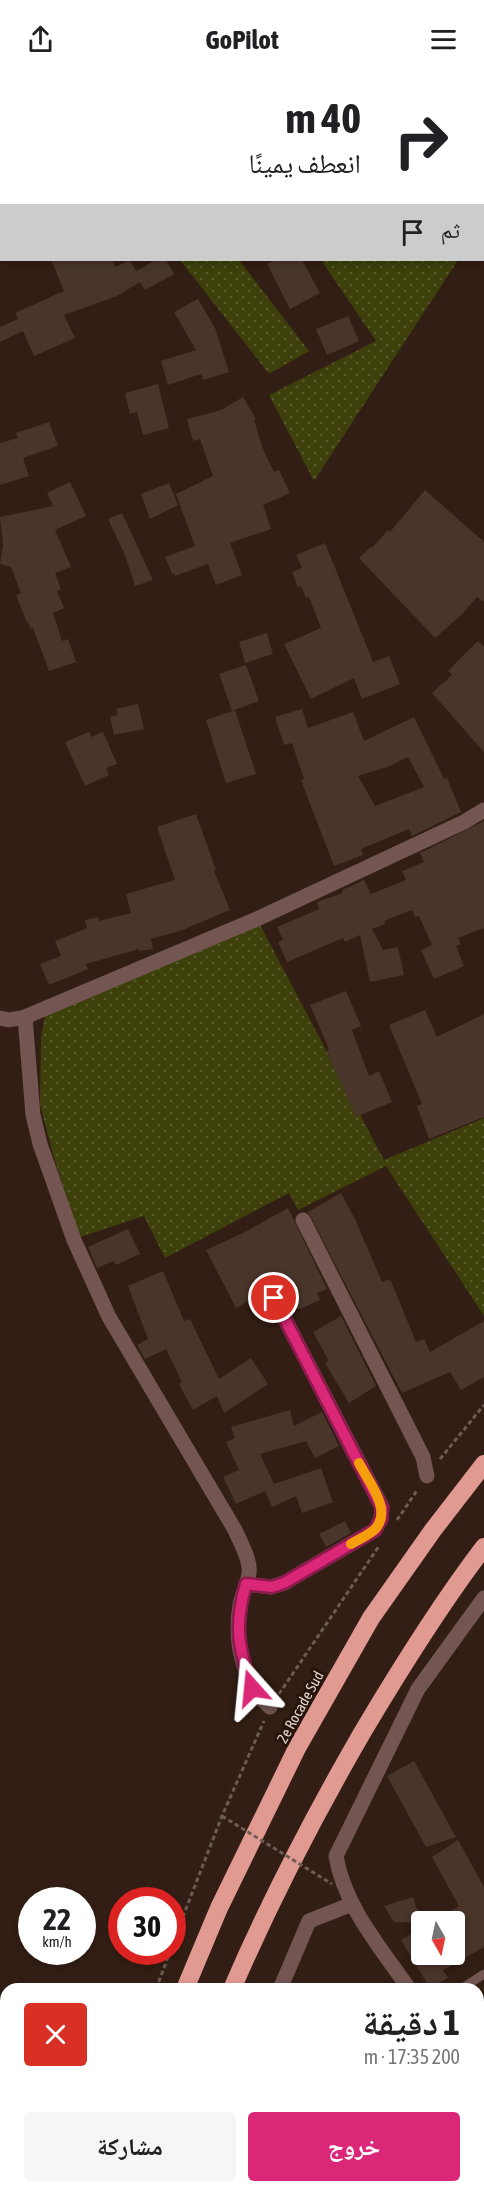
<!DOCTYPE html>
<html lang="ar">
<head>
<meta charset="utf-8">
<style>
	:root { --surface:#fff; --page:#f6f6f6; --text:#202124; --muted:#757577; --accent:#db2777 }
	body { margin:0; font-family:"Asap Condensed","Noto Naskh Arabic",sans-serif; background:var(--page); color:var(--text); direction:rtl; height:100vh; display:flex; flex-direction:column; font-size:22px; white-space:nowrap }
	* { box-sizing:border-box; margin:0 }
	p { font-size:20px; color:var(--muted) }
	.icon { flex:none; width:33px; height:33px; fill:none; stroke:currentColor; stroke-width:2; stroke-linecap:round; stroke-linejoin:round }
	.map { position:relative; flex:1; overflow:hidden; direction:ltr }
	.panel { position:absolute; left:0px; top:1905px; width:484px; height:210px; display:flex; flex-direction:column; background:var(--surface); border-radius:18px 18px 0 0; box-shadow:0 3px 9px #0003; direction:rtl }
	.panel>* { flex:none }
	.banner { position:absolute; left:0px; top:0px; width:484px; height:183px; box-shadow:0 3px 9px #0003; direction:rtl; background:#fff; color:var(--text); overflow:hidden }
	.needle { width:39px; rotate:171deg }
	.fabs { position:absolute; left:411px; top:1833px; display:grid; gap:12px }
	.fabs a { display:grid; place-items:center; width:54px; height:54px; border-radius:6px; background:var(--surface); box-shadow:0 3px 9px #0003; font-size:30px }
	.speed { position:absolute; left:18px; top:1809px; display:flex; gap:12px; font-size:30px; font-weight:700; text-align:center }
	.speed>* { display:grid; place-content:center; width:78px; height:78px; border-radius:50%; background:var(--surface); box-shadow:0 3px 9px #0003; line-height:1 }
	.speed small { font-size:15px; font-weight:400 }
	.speed .limit { border:9px solid #d22; background:#fff; color:#111 }
	.pin { position:absolute; display:grid; place-items:center; width:51px; height:51px; color:#fff; margin:-26px; border:3px solid #fff; border-radius:50%; box-shadow:0 2px 6px #0007 }
	.me { position:absolute; width:66px; margin:-33px; rotate:342deg; stroke-linejoin:round; filter:drop-shadow(0 0 4px #0008) }
	.turn { display:flex; align-items:center; gap:21px; height:126px; padding:0 24px; font-size:27px }
	.turn .icon { width:78px; height:78px; stroke-width:2.5 }
	.turn b { display:block; font-size:42px; line-height:51px }
	.then { display:flex; align-items:center; height:57px; padding:0 24px; background:#0003; gap:12px; font-size:22px }
	.round { display:grid; place-items:center; flex:none; width:63px; height:63px; border-radius:6px; background:var(--page) }
	.headline { display:flex; align-items:center; justify-content:space-between; height:102px; padding:0 24px }
	h1 { font-size:36px; font-weight:700; line-height:45px }
	.action { display:flex; gap:12px; margin-top:auto; padding:12px 24px }
	.action a { flex:1; height:69px; border-radius:6px; background:var(--accent); color:#fff; font-size:24px; font-weight:700; line-height:69px; text-align:center }
	.action a+a { background:var(--page); color:var(--text) }
	header { display:flex; justify-content:space-between; align-items:center; height:78px; padding:0 24px; background:var(--surface); font-size:27px; font-weight:700 }
	.map>svg:first-child { display:block }
	.grass { fill:url(#grass-dots) }
	.building { fill:#49352a; fill-rule:evenodd }
	.lines { fill:none; stroke-linecap:round; stroke-linejoin:round }
	.path { stroke:#6d5c53; stroke-width:3; stroke-dasharray:4.5 3; stroke-linecap:butt }
	.service { stroke:#735652; stroke-width:9 }
	.minor { stroke:#735652; stroke-width:15 }
	.motorway { stroke:#e19a91; stroke-width:18 }
	.path-bridge { stroke:#6d5c53; stroke-width:3; stroke-dasharray:4.5 3; stroke-linecap:butt }
	.route-casing { stroke:#8e194d; stroke-width:15 }
	.route { stroke:#db2777; stroke-width:10 }
	.slow { stroke:#f59e0b; stroke-width:10 }
	.labels { text-anchor:middle; dominant-baseline:central; stroke-width:6; stroke-linejoin:round; paint-order:stroke }
	.street-label { font-size:15px; fill:#e2d5ce; stroke:#27150b }
</style>
</head>
<body>
<header><svg class="icon" aria-label="menu" viewBox="0 0 24 24"><path d="M4 6h16M4 12h16M4 18h16"/></svg>GoPilot<svg class="icon" aria-label="share" viewBox="0 0 24 24"><path d="M12 15V3M7 8l5-5 5 5M5 13v7h14v-7"/></svg></header>
<div class="map">
<svg width="484" height="2115" viewBox="0 0 484 2115">
	<defs>
		<pattern id="grass-dots" width="8" height="8" patternUnits="userSpaceOnUse" patternTransform="scale(1.5)"><rect width="8" height="8" fill="#3d400b"/><path d="M2 2h.1M6 6h.1" fill="none" stroke="#595b2d" stroke-width="1.8" stroke-linecap="round"/></pattern>
	</defs>
	<rect width="100%" height="100%" fill="#321e14"/>
	<g class="grass">
		<path d="M 0,0 L 152,0 L 153,1 L 2,2 L 0,42 Z"/>
		<path d="M 180,182 L 239,182 L 309,273 L 269,296 Z"/>
		<path d="M 321,182 L 458,182 L 314,403 L 269,317 L 376,263 Z"/>
		<path d="M 259,845 L 384,1082 L 484,1040 L 484,1238 L 386,1088 L 298,1132 L 289,1115 L 165,1180 L 144,1138 L 80,1159 L 54,1080 L 40,1027 L 41,960 L 45,937 Z"/>
	</g>
	<g class="building">
		<path d="M 51,182 L 112,182 L 115,189 L 130,182 L 136,193 L 156,182 L 166,182 L 174,196 L 145,212 L 140,204 L 117,218 L 64,237 L 75,260 L 34,278 L 23,253 L 0,264 L 0,249 L 18,241 L 15,235 L 64,213 Z"/>
		<path d="M 275,182 L 302,182 L 320,215 L 290,231 L 267,186 Z"/>
		<path d="M 198,221 L 215,250 L 229,294 L 203,302 L 201,296 L 168,307 L 161,283 L 196,272 L 174,234 Z"/>
		<path d="M 348,238 L 359,263 L 327,277 L 316,251 Z"/>
		<path d="M 158,306 L 169,350 L 143,357 L 137,334 L 130,336 L 125,315 Z"/>
		<path d="M 243,319 L 256,341 L 254,342 L 263,371 L 274,394 L 279,392 L 290,415 L 263,427 L 271,451 L 230,465 L 242,497 L 216,507 L 208,486 L 175,498 L 174,495 L 172,496 L 165,479 L 195,468 L 176,416 L 213,398 L 200,361 L 193,363 L 187,341 L 221,332 Z"/>
		<path d="M 49,344 L 58,368 L 23,380 L 29,398 L 0,407 L 0,365 L 18,360 L 16,355 Z"/>
		<path d="M 70,404 L 86,438 L 55,452 L 71,489 L 55,495 L 61,511 L 57,513 L 64,530 L 53,535 L 62,563 L 68,561 L 76,584 L 49,593 L 33,550 L 30,551 L 28,544 L 27,545 L 16,517 L 21,515 L 11,489 L 0,486 L 3,467 L 0,439 L 53,428 L 47,415 Z"/>
		<path d="M 169,405 L 178,427 L 150,441 L 141,416 Z"/>
		<path d="M 425,412 L 484,464 L 484,524 L 477,519 L 459,539 L 435,560 L 359,480 L 371,469 L 372,470 L 388,452 L 390,454 Z"/>
		<path d="M 122,435 L 153,502 L 135,508 L 125,477 L 108,441 Z"/>
		<path d="M 325,465 L 373,584 L 389,578 L 400,606 L 362,621 L 354,600 L 311,621 L 284,566 L 321,550 L 309,519 L 306,520 L 301,508 L 298,509 L 292,494 L 302,490 L 296,477 Z"/>
		<path d="M 267,555 L 273,576 L 245,585 L 239,564 Z"/>
		<path d="M 478,563 L 484,569 L 484,674 L 432,615 L 452,597 L 448,593 Z"/>
		<path d="M 246,587 L 259,623 L 232,633 L 219,596 Z"/>
		<path d="M 138,626 L 144,651 L 114,657 L 110,639 L 118,637 L 116,631 Z"/>
		<path d="M 302,631 L 308,650 L 353,634 L 364,663 L 414,639 L 444,701 L 447,700 L 461,734 L 412,758 L 409,751 L 361,771 L 363,777 L 334,788 L 301,702 L 304,701 L 292,665 L 284,667 L 275,639 ZM 408,679 L 424,709 L 375,728 L 358,698 L 390,688 Z"/>
		<path d="M 235,632 L 256,696 L 226,705 L 206,642 Z"/>
		<path d="M 89,654 L 91,659 L 103,654 L 117,686 L 106,690 L 109,697 L 85,708 L 65,664 Z"/>
		<path d="M 196,736 L 216,792 L 214,793 L 230,832 L 180,853 L 151,861 L 153,871 L 139,873 L 139,871 L 86,886 L 88,891 L 49,907 L 40,886 L 61,878 L 55,863 L 87,850 L 85,842 L 98,839 L 99,843 L 131,835 L 126,816 L 175,802 L 157,749 Z"/>
		<path d="M 484,743 L 484,850 L 458,860 L 461,866 L 456,868 L 464,888 L 434,901 L 421,872 L 432,867 L 419,838 L 415,839 L 412,832 L 384,843 L 385,846 L 372,851 L 383,872 L 398,869 L 404,897 L 370,904 L 360,857 L 345,864 L 343,860 L 287,884 L 278,864 L 283,862 L 277,849 L 319,831 L 317,824 L 343,815 L 342,812 L 364,802 L 371,816 L 406,802 L 402,793 L 424,784 L 420,775 Z"/>
		<path d="M 346,913 L 361,948 L 352,952 L 369,998 L 379,993 L 392,1024 L 356,1039 L 339,1001 L 338,1001 L 327,972 L 329,971 L 310,927 Z"/>
		<path d="M 425,932 L 437,959 L 484,936 L 484,1039 L 429,1061 L 417,1028 L 422,1026 L 389,947 Z"/>
		<path d="M 341,1115 L 355,1141 L 382,1204 L 390,1201 L 416,1264 L 424,1261 L 430,1274 L 484,1243 L 484,1299 L 461,1312 L 450,1294 L 402,1315 L 308,1134 Z"/>
		<path d="M 288,1130 L 327,1211 L 317,1215 L 320,1222 L 298,1232 L 287,1205 L 270,1211 L 236,1230 L 206,1172 L 245,1154 Z"/>
		<path d="M 128,1151 L 140,1176 L 116,1187 L 114,1183 L 97,1190 L 88,1169 Z"/>
		<path d="M 163,1193 L 184,1243 L 190,1241 L 219,1301 L 251,1280 L 268,1306 L 224,1335 L 217,1318 L 193,1332 L 179,1306 L 182,1304 L 166,1271 L 145,1281 L 137,1267 L 148,1261 L 128,1208 Z"/>
		<path d="M 341,1238 L 376,1308 L 349,1325 L 325,1285 L 329,1283 L 313,1254 Z"/>
		<path d="M 290,1332 L 294,1348 L 322,1334 L 339,1368 L 315,1380 L 306,1363 L 260,1376 L 274,1406 L 321,1390 L 333,1424 L 302,1435 L 296,1418 L 272,1429 L 265,1413 L 236,1426 L 223,1399 L 239,1392 L 226,1364 L 235,1360 L 231,1349 Z"/>
		<path d="M 345,1443 L 351,1455 L 326,1469 L 319,1456 Z"/>
		<path d="M 414,1683 L 456,1759 L 426,1769 L 387,1698 Z"/>
		<path d="M 458,1762 L 484,1809 L 484,1869 L 443,1892 L 448,1900 L 430,1910 L 401,1862 L 422,1850 L 422,1876 L 454,1876 L 454,1844 L 433,1844 L 459,1828 L 432,1779 Z"/>
		<path d="M 413,1819 L 416,1829 L 425,1844 L 394,1844 L 384,1828 Z"/>
	</g>
	<g class="lines">
		<g class="path">
			<path d="M 440,1381 L 484,1327"/>
			<path d="M 397,1442 L 418,1411"/>
			<path d="M 279,1616 L 379,1468"/>
			<path d="M 172,1867 L 222,1738 L 264,1643"/>
			<path d="M 156,1911 L 170,1874"/>
			<path d="M 77,2115 L 79,2109"/>
		</g>
		<path class="service" d="M 461,1911 L 484,1896"/>
		<g class="minor">
			<path d="M 342,0 L 349,2"/>
			<path d="M 483,56 L 484,57"/>
			<path d="M 0,940 L 9,942 L 25,939"/>
			<path d="M 303,1142 L 423,1379 L 427,1398"/>
			<path d="M 246,1506 L 271,1509 L 284,1505 L 375,1452 L 381,1441 L 382,1429 L 274,1220"/>
			<path d="M 270,1629 C 242,1605 234,1562 240,1527 C 242,1516 248,1506 249,1495 C 251,1482 240,1464 235,1452 L 109,1239 L 74,1162 L 40,1066 L 33,1037 L 25,939 L 257,841 L 464,744 L 484,732"/>
			<path d="M 280,1911 L 309,1843 L 352,1826"/>
			<path d="M 409,1911 C 381,1870 344,1828 336,1778 L 418,1611 L 484,1520"/>
			<path d="M 478,2034 L 484,2044"/>
			<path d="M 195,2115 L 197,2109"/>
		</g>
		<g class="motorway">
			<path d="M 185,1911 L 219,1830 L 297,1670 L 371,1540 L 433,1452 L 484,1386"/>
			<path d="M 232,1911 C 270,1823 314,1738 362,1655 C 400,1591 439,1528 484,1469"/>
			<path d="M 101,2115 L 104,2109"/>
			<path d="M 147,2115 L 149,2109"/>
		</g>
		<path class="path-bridge" d="M 222,1738 L 332,1806"/>
	</g>
	<g class="lines">
		<defs>
			<path id="route" d="M 252,1610 C 238,1569 234,1547 246,1506 L 272,1509 L 284,1505 L 375,1452 L 381,1441 L 382,1430 L 274,1220"/>
		</defs>
		<use href="#route" class="route-casing"/>
		<use href="#route" class="route"/>
		<path class="slow" d="M 351,1466 C 359,1461 370,1457 376,1450 C 392,1431 368,1403 359,1385"/>
	</g>
	<g class="labels">
		<g class="street-label">
			<text transform="translate(300 1629) rotate(-61)">2e Rocade Sud</text>
		</g>
	</g>
</svg>
<div class="fabs">
<a><svg class="needle" viewBox="-14 -14 28 28"><path d="M0-13l5 13h-10z" fill="#e53935"/><path d="M0 13l5-13h-10z" fill="#757577"/></svg></a>
</div>
<div class="speed"><div>22<small>km/h</small></div><div class="limit">30</div></div>
<div class="pin" style="left:274px;top:1220px;background:#d93025"><svg class="icon" aria-label="arrive" viewBox="0 0 24 24"><path d="M6 21V4h12l-3 4 3 4H6"/></svg></div>
<svg class="me" style="left:252px;top:1610px" viewBox="-20 -20 40 40"><path d="M0-17L14 15 0 8-14 15z" fill="#db2777" stroke="#fff" stroke-width="4"/></svg>
<div class="banner">
<div class="turn"><svg class="icon" aria-label="right" viewBox="0 0 24 24"><path d="M7 20v-9h11M14 6l5 5-5 5"/></svg><div><b>40 m</b>انعطف يمينًا</div></div>
<div class="then">ثم<svg class="icon" aria-label="arrive" viewBox="0 0 24 24"><path d="M6 21V4h12l-3 4 3 4H6"/></svg></div>
</div>
<section class="panel">
<div class="headline"><div><h1>1 دقيقة</h1><p>200 m · 17:35</p></div><a class="round" style="background:#d93025;color:#fff"><svg class="icon" aria-label="close" viewBox="0 0 24 24"><path d="M6 6l12 12M18 6L6 18"/></svg></a></div>
<div class="action"><a>خروج</a><a>مشاركة</a></div>
</section>
</div>
</body>
</html>
